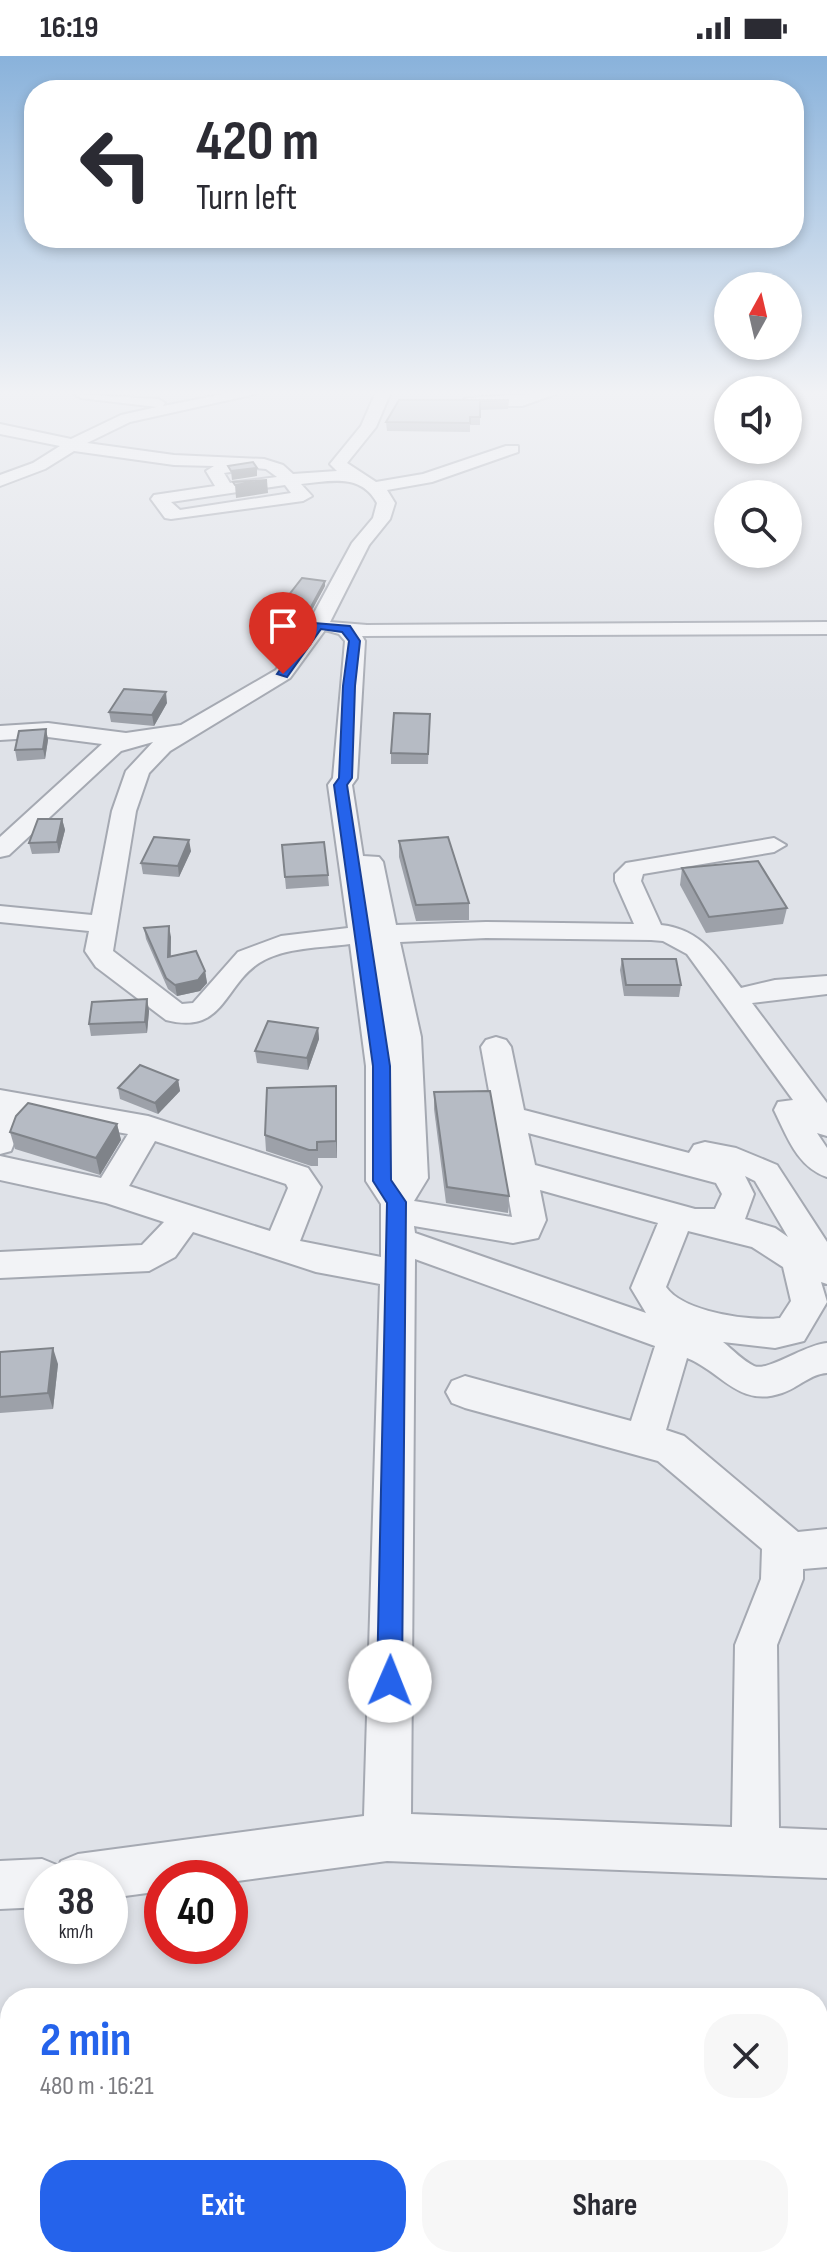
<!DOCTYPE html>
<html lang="en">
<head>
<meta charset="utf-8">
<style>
	:root { --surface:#fff; --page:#f7f7f7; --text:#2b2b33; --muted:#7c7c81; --accent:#2563eb }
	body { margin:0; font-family:"Sofia Sans Condensed",sans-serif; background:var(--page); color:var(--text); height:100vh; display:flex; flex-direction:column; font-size:30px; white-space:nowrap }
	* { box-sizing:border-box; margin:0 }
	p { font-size:26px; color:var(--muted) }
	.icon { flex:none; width:44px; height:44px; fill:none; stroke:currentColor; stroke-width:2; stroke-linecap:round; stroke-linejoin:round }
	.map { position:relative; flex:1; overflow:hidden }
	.drawer { position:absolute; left:0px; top:1932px; width:828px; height:280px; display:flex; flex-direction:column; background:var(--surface); border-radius:32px 32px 0 0; box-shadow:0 4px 12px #0003 }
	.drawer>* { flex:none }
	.top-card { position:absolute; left:24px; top:24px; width:780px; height:168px; border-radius:32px; box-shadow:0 4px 12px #0003; background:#fff; color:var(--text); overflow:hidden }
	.needle { width:52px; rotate:8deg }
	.buttons { position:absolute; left:714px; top:216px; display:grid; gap:16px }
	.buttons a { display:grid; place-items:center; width:88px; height:88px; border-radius:50%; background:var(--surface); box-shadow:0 4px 12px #0003; font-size:40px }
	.speed { position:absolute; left:24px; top:1804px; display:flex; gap:16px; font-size:40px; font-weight:700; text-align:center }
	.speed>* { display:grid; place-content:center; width:104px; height:104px; border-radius:50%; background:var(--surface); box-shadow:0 4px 12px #0003; line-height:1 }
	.speed small { font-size:20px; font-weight:400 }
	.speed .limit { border:12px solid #d22; background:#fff; color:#111 }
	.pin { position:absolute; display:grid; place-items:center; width:68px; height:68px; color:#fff; margin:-82px -34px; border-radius:50% 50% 50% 0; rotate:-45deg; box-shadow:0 0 8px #0007 }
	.pin .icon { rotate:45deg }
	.me { position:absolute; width:88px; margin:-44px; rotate:1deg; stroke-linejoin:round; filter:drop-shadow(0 0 6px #0008) }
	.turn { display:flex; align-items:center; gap:28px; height:168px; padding:0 40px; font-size:36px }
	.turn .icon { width:104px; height:104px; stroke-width:2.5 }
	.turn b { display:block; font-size:56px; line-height:68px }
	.round { display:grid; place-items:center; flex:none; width:84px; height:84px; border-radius:32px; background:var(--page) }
	.headline { display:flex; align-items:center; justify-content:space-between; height:136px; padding:0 40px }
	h1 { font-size:48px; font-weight:700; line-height:60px; color:var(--accent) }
	.cta { display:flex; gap:16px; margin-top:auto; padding:16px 40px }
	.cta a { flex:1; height:92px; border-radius:32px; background:var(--accent); color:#fff; font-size:32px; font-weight:700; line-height:92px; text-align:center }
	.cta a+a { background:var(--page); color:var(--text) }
	.status { display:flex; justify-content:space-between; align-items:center; height:56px; padding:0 40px; background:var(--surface); direction:ltr }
	.status svg { height:22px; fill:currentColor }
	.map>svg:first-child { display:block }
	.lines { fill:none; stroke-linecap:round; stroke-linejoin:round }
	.minor-casing { stroke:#a5a9b2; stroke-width:4 }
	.minor { fill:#f2f3f6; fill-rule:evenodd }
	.wall { fill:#9da1a9 }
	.shaded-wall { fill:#7f8389 }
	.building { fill:#b6bbc4; stroke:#7f8389; stroke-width:2 }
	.route { fill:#2563eb; stroke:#184099; stroke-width:2 }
</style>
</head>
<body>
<div class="status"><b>16:19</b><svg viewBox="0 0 49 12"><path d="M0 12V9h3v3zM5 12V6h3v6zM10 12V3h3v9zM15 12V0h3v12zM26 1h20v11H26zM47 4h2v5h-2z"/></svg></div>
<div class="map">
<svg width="827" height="2212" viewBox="0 0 827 2212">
	<rect width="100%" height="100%" fill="#dfe2e8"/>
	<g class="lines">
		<defs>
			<g id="minor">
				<path d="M 74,338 L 158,343 L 165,347 L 163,350 L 224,338 L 256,338 L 130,366 L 87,387 L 174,399 L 264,403 L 283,409 L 293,418 L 337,415 L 330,408 L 361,370 L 375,338 L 390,338 L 376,371 L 347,407 L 376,426 L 423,418 L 506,390 L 518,390 L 518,396 L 432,426 L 387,434 L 395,447 L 390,463 L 369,489 L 330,566 L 367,569 L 827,566 L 827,578 L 362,580 L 365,585 L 357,722 L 352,729 L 363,800 L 379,801 L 383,806 L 396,869 L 486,866 L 634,868 L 615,825 L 615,818 L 626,807 L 774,782 L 786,789 L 774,796 L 643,818 L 641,825 L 661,869 C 701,873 718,902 741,932 L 775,924 L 827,920 L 827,938 L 752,947 L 827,1047 L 827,1080 L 817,1077 L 827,1092 L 827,1121 C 797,1111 787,1080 774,1054 L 778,1046 L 793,1044 L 687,898 L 663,885 L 651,884 L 486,882 L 400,886 L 421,981 L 428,1122 L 414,1145 L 512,1161 L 481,991 L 486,984 L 496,981 L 506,984 L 511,991 L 524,1054 L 689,1097 L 694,1089 L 705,1086 L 736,1092 L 777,1109 L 827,1186 L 827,1228 L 821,1226 L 827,1246 L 804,1285 L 775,1292 L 723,1286 C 733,1294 743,1305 754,1310 C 768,1316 806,1288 827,1287 L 827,1317 C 810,1318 798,1332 782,1337 C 739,1352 722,1316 687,1302 L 666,1374 L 684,1380 L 798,1476 L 827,1473 L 827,1511 L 803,1513 L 803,1523 L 777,1589 L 779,1772 L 827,1774 L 827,1822 L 387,1805 L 230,1826 L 230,1822 L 162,1822 L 162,1835 L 110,1842 L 110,1822 L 42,1822 L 42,1851 L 0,1853 L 0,1805 L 42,1803 L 59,1810 L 61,1805 L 78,1798 L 364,1760 L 380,1228 L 316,1216 L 193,1176 L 175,1201 L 149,1215 L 0,1222 L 0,1196 L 142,1189 L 164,1166 L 106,1147 L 0,1124 L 0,1100 L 101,1122 L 128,1078 L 25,1059 L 11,1095 L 0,1098 L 0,1034 L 148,1060 L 308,1112 L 321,1131 L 300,1185 L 381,1201 L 381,1148 L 366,1125 L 366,1010 L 350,888 C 320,892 285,891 259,907 C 223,931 224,979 166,964 L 96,911 L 85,895 L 89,875 L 0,866 L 0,850 L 92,859 L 112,755 L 126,715 L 153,686 L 121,695 L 9,799 L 0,801 L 0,781 L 102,688 L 48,681 L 0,684 L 0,670 L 48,667 L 126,677 L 181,669 L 276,614 L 308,568 L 352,487 L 373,462 L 377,447 C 361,417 330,425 301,428 L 312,440 L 303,445 L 171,463 L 165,462 L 151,443 L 154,439 L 215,430 L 206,415 L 214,410 L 174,409 L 74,395 L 45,413 L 0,430 L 0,419 L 33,407 L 60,390 L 0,378 L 0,368 L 71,383 L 121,359 L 157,351 L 81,342 ZM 255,412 L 266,413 L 277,421 L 230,427 L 224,417 ZM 285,429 L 291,437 L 180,454 L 171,446 ZM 325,574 L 339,578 L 345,585 L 333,722 L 328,729 L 348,872 L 281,880 L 238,896 L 193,947 L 182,948 L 113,895 L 136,755 L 149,717 L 170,695 L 290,622 ZM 528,1077 L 716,1127 L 722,1138 L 715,1153 L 695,1153 L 535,1109 ZM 155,1085 L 286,1128 L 288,1132 L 270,1175 L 129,1130 ZM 745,1120 L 755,1125 L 788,1181 L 775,1172 L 745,1163 L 754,1138 ZM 540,1134 L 658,1167 L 631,1232 L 646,1257 L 415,1177 L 414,1170 L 513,1187 L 538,1182 L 546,1164 ZM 688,1175 L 752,1191 L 783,1211 L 791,1245 L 780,1262 C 751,1266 683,1256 666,1231 ZM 415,1203 L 655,1290 L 631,1365 L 465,1320 L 452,1325 L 446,1336 L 452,1347 L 465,1352 L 658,1405 L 762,1493 L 761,1523 L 735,1589 L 732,1771 L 411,1758 Z"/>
				<path d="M 532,338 L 556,338 L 522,350 L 467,350 L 460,346 L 467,342 Z"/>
			</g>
		</defs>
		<use href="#minor" class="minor-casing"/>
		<use href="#minor" class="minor"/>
	</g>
	<g class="wall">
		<path d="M 399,344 L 509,344 L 508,353 L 480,354 L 480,369 L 470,369 L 470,376 L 387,375 L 386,366 Z"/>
		<path d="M 325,530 L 306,565 L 274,563 L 274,558 Z"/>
		<path d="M 167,647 L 154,670 L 111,666 L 109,656 Z"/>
		<path d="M 430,658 L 428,708 L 391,708 L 391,697 Z"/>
		<path d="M 46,673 L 48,684 L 45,703 L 17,705 L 15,694 Z"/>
		<path d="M 62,763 L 65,774 L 59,797 L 32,798 L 29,787 Z"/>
		<path d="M 399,785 L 469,847 L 469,864 L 416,865 L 399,801 Z"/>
		<path d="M 282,789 L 328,819 L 329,830 L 286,833 Z"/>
		<path d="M 191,795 L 179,821 L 143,818 L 141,807 Z"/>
		<path d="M 682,812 L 787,852 L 783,868 L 706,877 L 680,829 Z"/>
		<path d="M 144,872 L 171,881 L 171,900 L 205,915 L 207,927 L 200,935 L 177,940 L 168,933 L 146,883 Z"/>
		<path d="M 622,903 L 681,929 L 679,941 L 624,940 L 620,914 Z"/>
		<path d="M 147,943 L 149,955 L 147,977 L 91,980 L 89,968 Z"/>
		<path d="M 318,972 L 319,983 L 308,1014 L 257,1007 L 255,995 Z"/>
		<path d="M 178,1024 L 180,1035 L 158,1058 L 120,1043 L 118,1032 Z"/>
		<path d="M 434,1036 L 509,1140 L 508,1157 L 446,1147 L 434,1053 Z"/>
		<path d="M 337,1047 L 337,1102 L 318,1102 L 318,1110 L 311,1110 L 266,1095 L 265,1079 Z"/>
		<path d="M 117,1068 L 121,1084 L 100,1119 L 15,1093 L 10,1076 Z"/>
		<path d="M 0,1296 L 58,1308 L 53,1353 L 0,1357 Z"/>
	</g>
	<g class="shaded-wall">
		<path d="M 257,412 L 257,420 L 232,424 L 231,415 Z"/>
		<path d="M 267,424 L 268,437 L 236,442 L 235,429 Z"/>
		<path d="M 325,525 L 325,530 L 306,565 L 306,560 Z"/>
		<path d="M 166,636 L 167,647 L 154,670 L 152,659 Z"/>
		<path d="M 46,673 L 48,684 L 45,703 L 43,693 Z"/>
		<path d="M 62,763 L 65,774 L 59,797 L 57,786 Z"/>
		<path d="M 189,784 L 191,795 L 179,821 L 178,810 Z"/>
		<path d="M 169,870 L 171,881 L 170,912 L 168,901 Z"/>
		<path d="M 205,915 L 207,927 L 200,935 L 177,940 L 175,929 Z"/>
		<path d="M 147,943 L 149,955 L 147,977 L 145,966 Z"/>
		<path d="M 318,972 L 319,983 L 308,1014 L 307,1002 Z"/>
		<path d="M 178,1024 L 180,1035 L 158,1058 L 155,1047 Z"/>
		<path d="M 336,1030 L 337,1047 L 337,1102 L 336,1085 Z"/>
		<path d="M 117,1068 L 121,1084 L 100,1119 L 96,1102 Z"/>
		<path d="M 53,1292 L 58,1308 L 53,1353 L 48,1337 Z"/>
	</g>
	<g class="building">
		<path d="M 399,344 L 509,344 L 480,345 L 480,361 L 470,361 L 470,367 L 386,366 Z"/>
		<path d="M 253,406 L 257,412 L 231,415 L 228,410 Z"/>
		<path d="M 267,424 L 235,429 L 233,426 Z"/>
		<path d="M 302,522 L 325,525 L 306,560 L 274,558 Z"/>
		<path d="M 124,633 L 166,636 L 152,659 L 109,656 Z"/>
		<path d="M 394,657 L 430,658 L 428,698 L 391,697 Z"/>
		<path d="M 46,673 L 43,693 L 15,694 L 19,675 Z"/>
		<path d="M 38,763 L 62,763 L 57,786 L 29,787 Z"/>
		<path d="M 154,781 L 189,784 L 178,810 L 141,807 Z"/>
		<path d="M 448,781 L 469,847 L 416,849 L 399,785 Z"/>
		<path d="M 324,786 L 328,819 L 285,821 L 282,789 Z"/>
		<path d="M 758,805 L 787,852 L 709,861 L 682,812 Z"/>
		<path d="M 169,870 L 168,901 L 196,895 L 205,915 L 198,924 L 175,929 L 166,922 L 144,872 Z"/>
		<path d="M 622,903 L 676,903 L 681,929 L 626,929 Z"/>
		<path d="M 147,943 L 145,966 L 89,968 L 92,946 Z"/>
		<path d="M 268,965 L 318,972 L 307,1002 L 255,995 Z"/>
		<path d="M 140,1009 L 178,1024 L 155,1047 L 118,1032 Z"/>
		<path d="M 336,1030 L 336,1085 L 317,1086 L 317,1094 L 309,1094 L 265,1079 L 267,1032 Z"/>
		<path d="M 490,1035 L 509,1140 L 447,1131 L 434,1036 Z"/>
		<path d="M 28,1047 L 117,1068 L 96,1102 L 10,1076 L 16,1060 Z"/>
		<path d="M 53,1292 L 48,1337 L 0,1341 L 0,1296 Z"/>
	</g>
	<linearGradient id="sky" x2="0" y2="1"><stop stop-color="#89b2db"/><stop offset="0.52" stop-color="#f1f2f5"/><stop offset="1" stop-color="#f1f2f5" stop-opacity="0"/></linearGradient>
	<rect width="827" height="648" fill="url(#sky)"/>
	<path class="route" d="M 314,567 L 350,570 L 360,585 L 355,630 L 352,722 L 347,729 L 390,1010 L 391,1124 L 406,1146 L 402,1625 L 399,1633 L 390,1637 L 381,1633 L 377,1625 L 387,1147 L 373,1125 L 373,1010 L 334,729 L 339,722 L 343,630 L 349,585 L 342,576 L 321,573 L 287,621 L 277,618 Z"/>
</svg>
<div class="buttons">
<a><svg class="needle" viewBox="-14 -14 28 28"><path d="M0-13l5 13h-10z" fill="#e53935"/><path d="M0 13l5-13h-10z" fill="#7c7c81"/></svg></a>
<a><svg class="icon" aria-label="sound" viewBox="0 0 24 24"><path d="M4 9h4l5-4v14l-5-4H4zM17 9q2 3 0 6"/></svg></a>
<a><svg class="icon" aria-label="search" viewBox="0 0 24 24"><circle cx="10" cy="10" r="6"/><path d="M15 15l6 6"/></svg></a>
</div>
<div class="speed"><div>38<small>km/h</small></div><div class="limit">40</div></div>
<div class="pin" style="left:283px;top:618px;background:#d93025"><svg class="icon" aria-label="arrive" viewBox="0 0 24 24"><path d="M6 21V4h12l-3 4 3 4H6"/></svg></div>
<svg class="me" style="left:390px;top:1625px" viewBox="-20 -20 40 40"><circle r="19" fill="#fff"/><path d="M0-13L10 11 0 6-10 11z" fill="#2563eb"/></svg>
<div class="top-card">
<div class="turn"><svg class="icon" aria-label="left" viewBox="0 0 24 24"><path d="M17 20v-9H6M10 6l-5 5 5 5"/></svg><div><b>420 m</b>Turn left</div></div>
</div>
<section class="drawer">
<div class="headline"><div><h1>2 min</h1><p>480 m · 16:21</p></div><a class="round"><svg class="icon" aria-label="close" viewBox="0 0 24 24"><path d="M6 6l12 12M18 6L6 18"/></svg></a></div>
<div class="cta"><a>Exit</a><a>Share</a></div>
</section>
</div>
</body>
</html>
